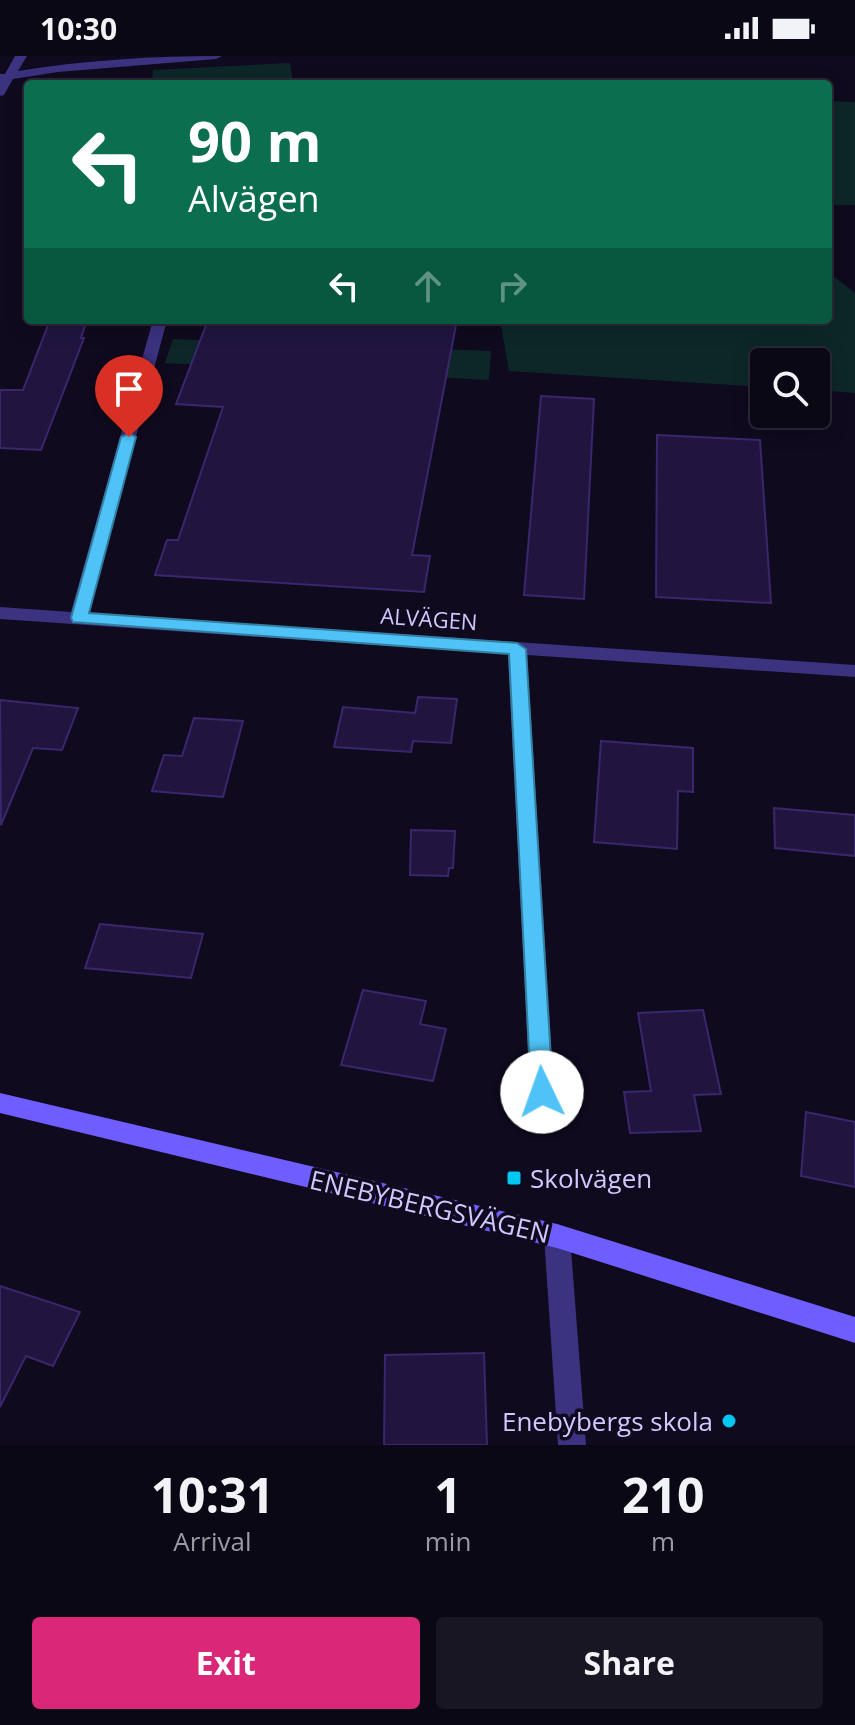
<!DOCTYPE html>
<html lang="en">
<head>
<meta charset="utf-8">
<style>
	:root { --surface:#0b0816; --page:#191623; --text:#f1f3f6; --muted:#9a9aa1; --line:#2b2935; --accent:#db2777 }
	body { margin:0; font-family:"Open Sans",sans-serif; background:var(--page); color:var(--text); height:100vh; display:flex; flex-direction:column; font-size:30px; white-space:nowrap }
	* { box-sizing:border-box; margin:0 }
	p { font-size:26px; color:var(--muted) }
	.icon { flex:none; width:44px; height:44px; fill:none; stroke:currentColor; stroke-width:2; stroke-linecap:round; stroke-linejoin:round }
	.map { position:relative; height:1389px; overflow:hidden }
	.side { display:flex; flex-direction:column; background:var(--surface); flex:1 }
	.side>* { flex:none }
	.top-card { position:absolute; left:24px; top:24px; width:808px; height:244px; border-radius:8px; box-shadow:0 4px 20px #0003,0 0 0 2px var(--line); background:#0b6e4f; color:#fff; overflow:hidden }
	.tools { position:absolute; left:750px; top:292px; display:grid; gap:16px }
	.tools a { display:grid; place-items:center; width:80px; height:80px; border-radius:8px; background:var(--surface); box-shadow:0 4px 20px #0003,0 0 0 2px var(--line); font-size:40px }
	.pin { position:absolute; display:grid; place-items:center; width:68px; height:68px; color:#fff; margin:-82px -34px; border-radius:50% 50% 50% 0; rotate:-45deg; box-shadow:0 0 8px #0007 }
	.pin .icon { rotate:45deg }
	.me { position:absolute; width:88px; margin:-44px; rotate:357deg; stroke-linejoin:round; filter:drop-shadow(0 0 6px #0008) }
	.turn { display:flex; align-items:center; gap:28px; height:168px; padding:0 32px; font-size:36px }
	.turn .icon { width:104px; height:104px; stroke-width:2.5 }
	.turn b { display:block; font-size:56px; line-height:68px }
	.lanes { display:flex; align-items:center; height:76px; padding:0 32px; background:#0003; justify-content:center; gap:40px; direction:ltr }
	.lanes .off { opacity:.35 }
	.eta { display:flex; justify-content:space-evenly; align-items:center; height:136px; text-align:center }
	.eta b { font-size:48px; font-weight:700; line-height:56px }
	.cta { display:flex; gap:16px; margin-top:auto; padding:16px 32px }
	.cta a { flex:1; height:92px; border-radius:8px; background:var(--accent); color:#fff; font-size:32px; font-weight:700; line-height:92px; text-align:center }
	.cta a+a { background:var(--page); color:var(--text) }
	.status { display:flex; justify-content:space-between; align-items:center; height:56px; padding:0 40px; background:var(--surface); direction:ltr }
	.status svg { height:22px; fill:currentColor }
	.map>svg:first-child { display:block }
	.green { fill:#0d2728 }
	.building { fill:#211540; stroke:#3a266d; stroke-width:2 }
	.lines { fill:none; stroke-linecap:round; stroke-linejoin:round }
	.minor { fill:#3b3280; fill-rule:evenodd }
	.secondary { fill:#6f5eff; fill-rule:evenodd }
	.route { fill:#4fc3f7; stroke:#337fa1; stroke-width:2 }
	.poi-dot { fill:#00c7f2; stroke:#0f0a1e; stroke-width:3 }
	.labels { text-anchor:middle; dominant-baseline:central; stroke-width:7; stroke-linejoin:round; paint-order:stroke }
	.street-label { font-size:22px; fill:#d2c7ff; stroke:#0f0a1e }
	.near-poi-label { font-size:26px; fill:#d2c7ff; stroke:#0f0a1e; text-anchor:start }
	.near-street-label { font-size:26px; fill:#d2c7ff; stroke:#0f0a1e }
</style>
</head>
<body>
<div class="status"><b>10:30</b><svg viewBox="0 0 49 12"><path d="M0 12V9h3v3zM5 12V6h3v6zM10 12V3h3v9zM15 12V0h3v12zM26 1h20v11H26zM47 4h2v5h-2z"/></svg></div>
<div class="map">
<svg width="855" height="1389" viewBox="0 0 855 1389">
	<rect width="100%" height="100%" fill="#0f0a1e"/>
	<g class="green">
		<path d="M 290,7 L 293,28 L 152,28 L 153,14 Z"/>
		<path d="M 828,45 L 855,46 L 855,149 L 828,149 L 828,194 Z"/>
		<path d="M 828,216 L 855,237 L 855,337 L 816,334 L 816,306 L 764,306 L 764,331 L 509,315 L 500,264 L 828,264 Z"/>
		<path d="M 173,283 L 491,295 L 489,324 L 165,307 Z"/>
	</g>
	<g class="building">
		<path d="M 50,264 L 87,264 L 81,282 L 84,282 L 41,394 L 0,392 L 0,334 L 23,334 Z"/>
		<path d="M 208,264 L 457,264 L 412,499 L 430,500 L 424,536 L 155,519 L 167,484 L 178,484 L 223,351 L 176,348 Z"/>
		<path d="M 541,340 L 594,343 L 584,543 L 524,539 Z"/>
		<path d="M 657,379 L 760,384 L 771,547 L 656,541 Z"/>
		<path d="M 418,641 L 457,643 L 451,687 L 413,685 L 411,696 L 334,691 L 343,651 L 415,657 Z"/>
		<path d="M 0,644 L 78,652 L 62,694 L 33,692 L 1,769 Z"/>
		<path d="M 194,662 L 243,665 L 223,741 L 152,735 L 164,699 L 182,700 Z"/>
		<path d="M 601,685 L 693,692 L 693,736 L 678,735 L 677,793 L 594,786 Z"/>
		<path d="M 774,752 L 855,759 L 855,800 L 775,792 Z"/>
		<path d="M 411,774 L 455,775 L 453,812 L 449,812 L 448,820 L 410,819 Z"/>
		<path d="M 100,868 L 203,878 L 191,922 L 85,912 Z"/>
		<path d="M 363,934 L 426,945 L 420,968 L 446,973 L 433,1025 L 341,1009 Z"/>
		<path d="M 703,954 L 721,1038 L 694,1039 L 701,1075 L 630,1077 L 624,1036 L 651,1035 L 638,957 Z"/>
		<path d="M 806,1056 L 855,1066 L 855,1131 L 801,1120 Z"/>
		<path d="M 0,1230 L 80,1256 L 53,1310 L 26,1300 L 0,1351 Z"/>
		<path d="M 484,1297 L 487,1389 L 384,1389 L 385,1299 Z"/>
	</g>
	<g class="lines">
		<g class="minor">
			<path d="M 15,0 L 27,0 L 18,15 C 85,4 154,0 222,0 L 216,3 L 58,16 L 13,23 L 4,39 L 0,40 L 0,18 L 5,18 Z"/>
			<path d="M 153,264 L 167,264 L 89,557 L 855,609 L 855,621 L 527,599 L 554,1036 L 551,1043 L 542,1046 L 533,1043 L 530,1036 L 508,598 L 0,563 L 0,551 L 71,556 Z"/>
			<path d="M 557,1168 L 566,1172 L 570,1180 L 586,1389 L 558,1389 L 544,1180 L 548,1172 Z"/>
		</g>
		<path class="secondary" d="M 0,1037 L 557,1168 L 855,1261 L 855,1287 L 557,1192 L 0,1057 Z"/>
	</g>
	<path class="route" d="M 129,377 L 136,381 L 89,557 L 517,587 L 526,593 L 553,1036 L 550,1043 L 542,1045 L 534,1043 L 531,1036 L 509,598 L 73,566 L 71,562 L 121,381 Z"/>
	<g class="poi-dot">
		<rect x="506" y="1114" width="16" height="16" rx="4"/>
		<circle cx="729" cy="1365" r="8"/>
	</g>
	<g class="labels">
		<g class="street-label">
			<text transform="translate(429 562) rotate(4)">ALVÄGEN</text>
		</g>
		<g class="near-poi-label">
			<text x="530" y="1122">Skolvägen</text>
			<text x="713" y="1365" text-anchor="end">Enebybergs skola</text>
		</g>
		<g class="near-street-label">
			<text transform="translate(430 1150) rotate(13)">ENEBYBERGSVÄGEN</text>
		</g>
	</g>
</svg>
<div class="tools">
<a><svg class="icon" aria-label="search" viewBox="0 0 24 24"><circle cx="10" cy="10" r="6"/><path d="M15 15l6 6"/></svg></a>
</div>
<div class="pin" style="left:129px;top:381px;background:#d93025"><svg class="icon" aria-label="arrive" viewBox="0 0 24 24"><path d="M6 21V4h12l-3 4 3 4H6"/></svg></div>
<svg class="me" style="left:542px;top:1036px" viewBox="-20 -20 40 40"><circle r="19" fill="#fff"/><path d="M0-13L10 11 0 6-10 11z" fill="#4fc3f7"/></svg>
<div class="top-card">
<div class="turn"><svg class="icon" aria-label="left" viewBox="0 0 24 24"><path d="M17 20v-9H6M10 6l-5 5 5 5"/></svg><div><b>90 m</b>Alvägen</div></div>
<div class="lanes"><svg class="icon" aria-label="left" viewBox="0 0 24 24"><path d="M17 20v-9H6M10 6l-5 5 5 5"/></svg><svg class="icon off" aria-label="ahead" viewBox="0 0 24 24"><path d="M12 20V5M6 11l6-6 6 6"/></svg><svg class="icon off" aria-label="right" viewBox="0 0 24 24"><path d="M7 20v-9h11M14 6l5 5-5 5"/></svg></div>
</div>
</div>
<section class="side">
<div class="eta">
<div><b>10:31</b><p>Arrival</p></div>
<div><b>1</b><p>min</p></div>
<div><b>210</b><p>m</p></div>
</div>
<div class="cta"><a>Exit</a><a>Share</a></div>
</section>
</body>
</html>
